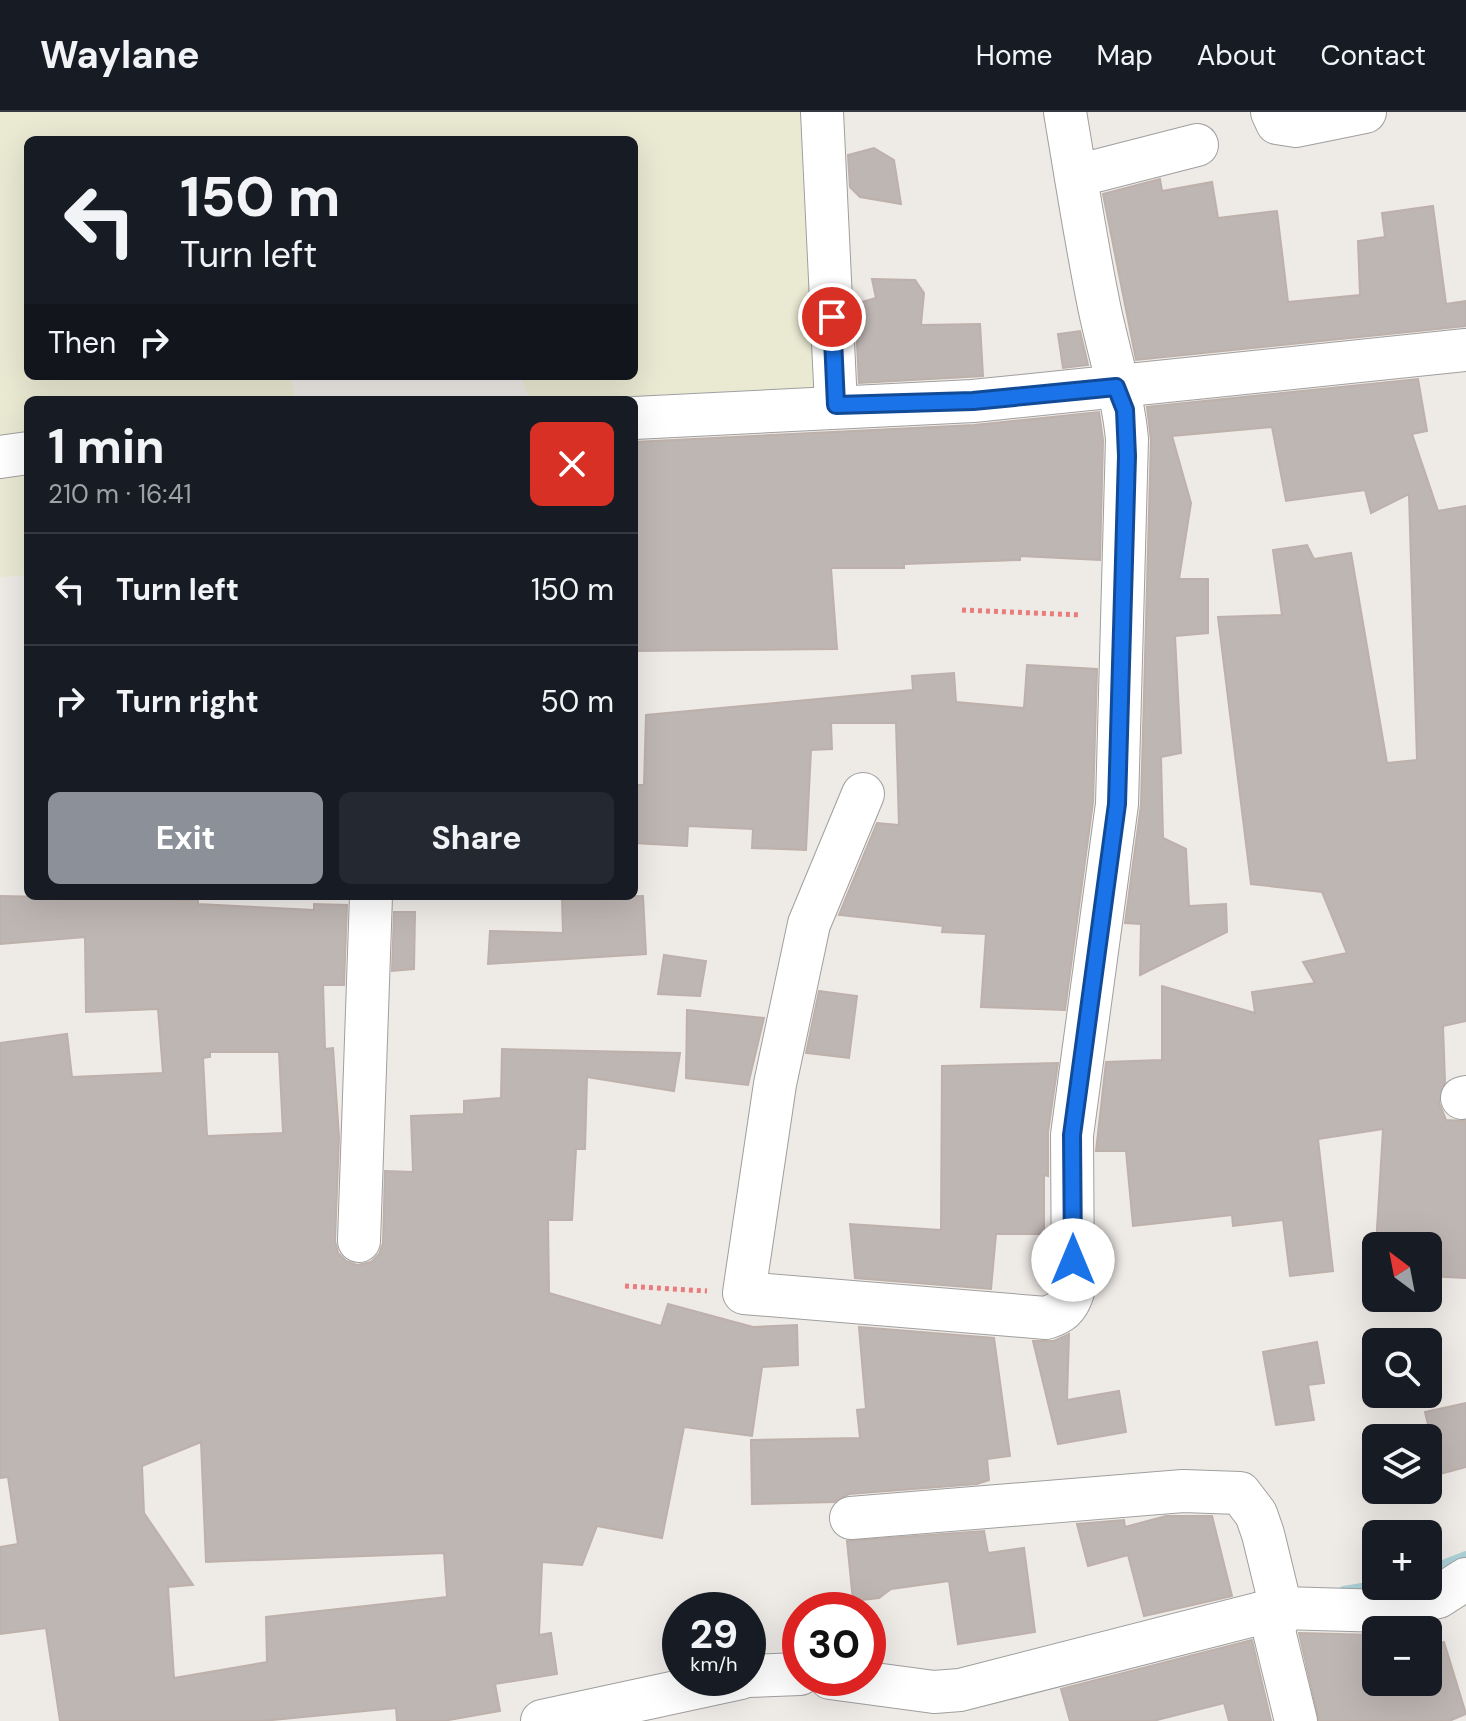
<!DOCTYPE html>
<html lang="en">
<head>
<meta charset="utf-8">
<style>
	:root { --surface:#171b24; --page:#242831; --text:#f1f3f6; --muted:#9ea1a6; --line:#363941; --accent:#8c9099 }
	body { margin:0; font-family:"DM Sans",sans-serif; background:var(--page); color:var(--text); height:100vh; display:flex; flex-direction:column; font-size:30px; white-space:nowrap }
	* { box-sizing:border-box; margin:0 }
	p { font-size:26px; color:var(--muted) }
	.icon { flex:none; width:44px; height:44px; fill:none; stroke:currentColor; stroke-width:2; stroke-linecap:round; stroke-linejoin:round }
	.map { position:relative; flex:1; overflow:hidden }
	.drawer { position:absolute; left:24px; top:284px; width:614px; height:504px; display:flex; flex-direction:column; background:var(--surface); border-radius:12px; box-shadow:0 8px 32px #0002 }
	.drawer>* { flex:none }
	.guide { position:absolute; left:24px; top:24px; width:614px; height:244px; border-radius:12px; box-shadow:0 8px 32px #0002; background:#171b24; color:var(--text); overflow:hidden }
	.needle { width:52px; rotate:328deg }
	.fabs { position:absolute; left:1362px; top:1120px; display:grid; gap:16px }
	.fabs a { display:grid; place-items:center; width:80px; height:80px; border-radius:12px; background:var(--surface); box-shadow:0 8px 32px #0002; font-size:40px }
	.speed { position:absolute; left:662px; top:1480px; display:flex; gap:16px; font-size:40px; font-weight:700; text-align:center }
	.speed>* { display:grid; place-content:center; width:104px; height:104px; border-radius:50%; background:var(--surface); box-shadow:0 8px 32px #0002; line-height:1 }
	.speed small { font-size:20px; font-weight:400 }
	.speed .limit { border:12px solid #d22; background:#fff; color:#111 }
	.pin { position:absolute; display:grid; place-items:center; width:68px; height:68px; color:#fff; margin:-34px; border:4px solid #fff; border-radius:50%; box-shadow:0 2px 8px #0007 }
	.me { position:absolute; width:88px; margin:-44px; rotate:0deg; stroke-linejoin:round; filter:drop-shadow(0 0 6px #0008) }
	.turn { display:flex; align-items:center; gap:28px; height:168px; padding:0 24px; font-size:36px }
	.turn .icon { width:104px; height:104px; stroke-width:2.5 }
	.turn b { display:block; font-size:56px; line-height:68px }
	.then { display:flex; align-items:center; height:76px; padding:0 24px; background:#0003; gap:16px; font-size:30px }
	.round { display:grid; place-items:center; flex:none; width:84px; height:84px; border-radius:12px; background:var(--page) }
	.headline { display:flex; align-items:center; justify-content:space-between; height:136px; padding:0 24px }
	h1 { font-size:48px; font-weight:700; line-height:60px }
	.button { display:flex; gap:16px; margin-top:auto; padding:16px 24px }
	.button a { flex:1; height:92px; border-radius:12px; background:var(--accent); color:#fff; font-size:32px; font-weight:700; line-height:92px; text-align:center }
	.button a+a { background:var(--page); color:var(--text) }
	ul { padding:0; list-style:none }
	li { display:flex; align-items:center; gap:24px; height:112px; padding:0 24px; border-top:2px solid var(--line) }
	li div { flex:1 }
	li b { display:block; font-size:30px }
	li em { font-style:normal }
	header { display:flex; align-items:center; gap:48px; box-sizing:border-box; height:112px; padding:0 40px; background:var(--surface); border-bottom:2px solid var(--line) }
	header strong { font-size:38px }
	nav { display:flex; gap:44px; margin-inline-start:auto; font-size:28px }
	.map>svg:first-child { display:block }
	.farmland { fill:#eaead3 }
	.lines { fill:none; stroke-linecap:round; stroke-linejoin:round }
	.stream { stroke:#abd1d6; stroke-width:12 }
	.building { fill:#beb6b3; stroke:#beb0aa; stroke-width:2; fill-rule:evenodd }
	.minor-casing { stroke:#9f9f9f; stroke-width:44 }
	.path { stroke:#e97c7d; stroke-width:5; stroke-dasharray:4 4; stroke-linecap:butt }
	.minor { stroke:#fff; stroke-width:42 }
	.route-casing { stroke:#114b97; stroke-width:20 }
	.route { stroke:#1a73e8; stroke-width:14 }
</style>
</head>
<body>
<header>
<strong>Waylane</strong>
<nav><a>Home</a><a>Map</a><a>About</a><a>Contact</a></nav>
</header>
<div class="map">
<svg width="1466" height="1609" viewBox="0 0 1466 1609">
	<rect width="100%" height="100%" fill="#eeeae6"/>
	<path class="farmland" d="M 0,0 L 810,0 L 816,276 L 529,288 L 521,264 L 634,264 L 634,28 L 28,28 L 28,264 L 291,264 L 295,288 L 28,288 L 28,463 L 0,465 Z"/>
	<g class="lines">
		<g class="stream">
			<path d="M 1428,1460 L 1466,1445"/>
			<path d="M 1344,1480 L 1380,1474"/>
		</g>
	</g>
	<g class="building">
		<path d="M 874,36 L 894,48 L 901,92 L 860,85 L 850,75 L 848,43 Z"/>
		<path d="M 1160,67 L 1162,79 L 1212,70 L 1218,106 L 1277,99 L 1288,190 L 1360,183 L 1358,129 L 1385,125 L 1382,101 L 1433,94 L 1446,192 L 1466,189 L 1466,214 L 1136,248 L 1103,82 Z"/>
		<path d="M 872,167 L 915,168 L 924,181 L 921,213 L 980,212 L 983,264 L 859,271 L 855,192 L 876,186 Z"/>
		<path d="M 1080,219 L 1088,253 L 1063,256 L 1058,222 Z"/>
		<path d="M 1418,267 L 1427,319 L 1412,322 L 1438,399 L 1466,394 L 1466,909 L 1443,914 L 1445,970 L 1439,991 L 1446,1008 L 1466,1009 L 1466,1166 L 1428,1164 L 1428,1134 L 1376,1134 L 1383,1017 L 1318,1027 L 1333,1159 L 1290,1164 L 1283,1108 L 1233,1114 L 1232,1103 L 1133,1114 L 1126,1039 L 1096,1039 L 1106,950 L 1162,948 L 1162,874 L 1255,901 L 1252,880 L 1315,871 L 1303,850 L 1347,841 L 1322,780 L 1251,772 L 1218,505 L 1282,503 L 1273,438 L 1307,433 L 1314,447 L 1351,441 L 1387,651 L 1417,648 L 1409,382 L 1371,401 L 1365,378 L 1286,389 L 1272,315 L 1172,324 L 1191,391 L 1179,467 L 1208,467 L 1208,521 L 1175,524 L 1181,641 L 1161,645 L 1163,726 L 1186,737 L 1189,794 L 1226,792 L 1227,820 L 1140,863 L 1141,812 L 1125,811 L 1141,693 L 1151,328 L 1147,295 Z"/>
		<path d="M 1099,300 L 1103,328 L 1100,448 L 1020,444 L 1020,448 L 904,452 L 904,456 L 831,456 L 837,537 L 634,539 L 634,330 L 974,313 Z"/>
		<path d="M 1027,553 L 1097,557 L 1093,690 L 1065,898 L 981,895 L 986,822 L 942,820 L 943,814 L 839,803 L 877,711 L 899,713 L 896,611 L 831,611 L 832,637 L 811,638 L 806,738 L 752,736 L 753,717 L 688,714 L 687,734 L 634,731 L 634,673 L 644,673 L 646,603 L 913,578 L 912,564 L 954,561 L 956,590 L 1024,596 Z"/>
		<path d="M 0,784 L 198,788 L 198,792 L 314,798 L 314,792 L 347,793 L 344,873 L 323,873 L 325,937 L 333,936 L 339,1025 L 335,1129 L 338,1141 L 346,1149 L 357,1153 L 371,1150 L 379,1142 L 383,1131 L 385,1059 L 413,1060 L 411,1004 L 464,1002 L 464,989 L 501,986 L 502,937 L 680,941 L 674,979 L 587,965 L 585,1037 L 576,1037 L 572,1108 L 548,1108 L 549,1181 L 661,1214 L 668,1192 L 753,1215 L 797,1213 L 798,1253 L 762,1255 L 752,1324 L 684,1315 L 662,1426 L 597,1414 L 582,1453 L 542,1450 L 539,1523 L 551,1521 L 557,1562 L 495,1572 L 500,1599 L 443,1609 L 397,1609 L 396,1596 L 262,1609 L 60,1609 L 46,1516 L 0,1522 L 0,1435 L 18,1432 L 8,1365 L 0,1366 L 0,931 L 67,922 L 72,965 L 163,961 L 158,897 L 86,900 L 85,825 L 0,832 ZM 210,940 L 279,940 L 283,1021 L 207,1024 L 203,946 L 210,945 ZM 201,1330 L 206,1450 L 444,1441 L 447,1485 L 266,1505 L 267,1550 L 174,1566 L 168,1475 L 193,1473 L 144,1401 L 142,1354 Z"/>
		<path d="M 643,784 L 646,842 L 488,852 L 490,819 L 563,821 L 562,786 Z"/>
		<path d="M 394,800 L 415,800 L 414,857 L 392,859 Z"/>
		<path d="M 664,843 L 706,849 L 700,884 L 658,882 Z"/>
		<path d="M 819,879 L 857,884 L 849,946 L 806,941 Z"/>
		<path d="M 687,898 L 764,906 L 748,973 L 686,966 Z"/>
		<path d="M 1058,951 L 1048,1020 L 1048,1064 L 1044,1063 L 1044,1122 L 996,1122 L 991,1177 L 855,1166 L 850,1112 L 941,1118 L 942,954 Z"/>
		<path d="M 859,1215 L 994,1226 L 1010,1344 L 987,1347 L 989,1368 L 977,1372 L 849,1382 L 834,1390 L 752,1392 L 751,1328 L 860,1326 L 857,1298 L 866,1297 Z"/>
		<path d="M 1069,1222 L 1067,1288 L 1119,1279 L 1126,1320 L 1058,1332 L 1033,1229 L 1054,1229 Z"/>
		<path d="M 1317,1230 L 1324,1271 L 1308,1273 L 1314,1308 L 1276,1313 L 1263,1240 Z"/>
		<path d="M 1466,1291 L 1466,1355 L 1440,1362 L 1425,1300 Z"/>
		<path d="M 1166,1404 L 1212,1404 L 1232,1484 L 1144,1504 L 1128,1443 L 1088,1454 L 1077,1412 L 1124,1408 L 1125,1415 Z"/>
		<path d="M 984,1419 L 988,1441 L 1024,1436 L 1035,1520 L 958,1532 L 949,1469 L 891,1477 L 879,1486 L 853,1489 L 847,1429 Z"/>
		<path d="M 1299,1521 L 1376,1523 L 1376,1570 L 1428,1570 L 1428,1535 L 1444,1530 L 1466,1602 L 1449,1609 L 1319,1609 Z"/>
		<path d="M 1252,1528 L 1271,1609 L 1229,1609 L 1224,1591 L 1153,1609 L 1070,1609 L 1061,1577 Z"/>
	</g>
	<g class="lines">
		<defs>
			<g id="minor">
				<path d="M 822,0 L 836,293"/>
				<path d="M 1272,0 L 1277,11 L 1296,14 L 1365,0"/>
				<path d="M 1076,64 L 1197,33"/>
				<path d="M 634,306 L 973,289 L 1466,238"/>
				<path d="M 0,345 L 28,341"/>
				<path d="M 863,682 L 809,812 L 775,972 L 744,1181 L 1046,1206 C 1061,1201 1068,1196 1073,1180 L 1072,1023 L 1117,692 L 1127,327 C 1123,283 1108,238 1099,194 C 1086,130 1076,65 1065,0"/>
				<path d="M 1462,986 L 1466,985"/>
				<path d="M 359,1129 L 371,784"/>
				<path d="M 851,1406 L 1183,1379 L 1240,1381 L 1256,1402 L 1263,1422 L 1281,1496 L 1274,1519 L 1296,1609"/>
				<path d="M 748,1564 L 800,1562"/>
				<path d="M 830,1566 L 934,1580 L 960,1578 L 1281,1496 L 1385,1499 L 1438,1485 L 1466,1467"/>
				<path d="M 542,1609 L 741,1566"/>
			</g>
		</defs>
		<use href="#minor" class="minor-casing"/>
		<g class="path">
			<path d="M 962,498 L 1081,503"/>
			<path d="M 625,1174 L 707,1179"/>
		</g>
		<use href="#minor" class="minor"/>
	</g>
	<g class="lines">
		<defs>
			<path id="route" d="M 832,205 L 836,293 L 973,289 L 1116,275 L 1125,298 L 1127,344 L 1117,692 L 1072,1023 L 1073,1148"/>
		</defs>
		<use href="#route" class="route-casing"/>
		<use href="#route" class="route"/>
	</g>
</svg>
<div class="fabs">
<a><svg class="needle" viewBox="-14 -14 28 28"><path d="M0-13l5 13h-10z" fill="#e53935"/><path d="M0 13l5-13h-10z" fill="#9ea1a6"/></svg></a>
<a><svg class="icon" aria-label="search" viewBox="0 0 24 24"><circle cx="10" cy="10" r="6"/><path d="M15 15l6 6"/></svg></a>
<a><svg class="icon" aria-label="layers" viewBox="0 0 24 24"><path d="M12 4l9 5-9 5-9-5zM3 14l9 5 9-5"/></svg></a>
<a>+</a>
<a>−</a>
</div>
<div class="speed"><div>29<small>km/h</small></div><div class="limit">30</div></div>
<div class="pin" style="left:832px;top:205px;background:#d93025"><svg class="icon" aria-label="arrive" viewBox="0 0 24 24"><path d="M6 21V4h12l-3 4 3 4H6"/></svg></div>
<svg class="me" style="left:1073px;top:1148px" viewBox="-20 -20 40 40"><circle r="19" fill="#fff"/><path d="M0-13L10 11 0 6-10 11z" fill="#1a73e8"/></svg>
<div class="guide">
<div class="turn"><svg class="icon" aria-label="left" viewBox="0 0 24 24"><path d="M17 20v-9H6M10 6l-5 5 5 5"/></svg><div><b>150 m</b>Turn left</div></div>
<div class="then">Then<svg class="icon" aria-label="right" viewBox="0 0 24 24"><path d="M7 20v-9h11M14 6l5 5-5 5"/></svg></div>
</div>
<section class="drawer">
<div class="headline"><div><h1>1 min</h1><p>210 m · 16:41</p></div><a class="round" style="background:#d93025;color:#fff"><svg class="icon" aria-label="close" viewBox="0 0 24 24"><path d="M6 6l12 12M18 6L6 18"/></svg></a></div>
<ul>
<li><svg class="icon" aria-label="left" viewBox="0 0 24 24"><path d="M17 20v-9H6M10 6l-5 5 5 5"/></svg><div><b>Turn left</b></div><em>150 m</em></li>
<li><svg class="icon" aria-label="right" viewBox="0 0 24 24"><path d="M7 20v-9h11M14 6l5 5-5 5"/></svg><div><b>Turn right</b></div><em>50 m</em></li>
</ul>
<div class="button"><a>Exit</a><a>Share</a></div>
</section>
</div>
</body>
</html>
